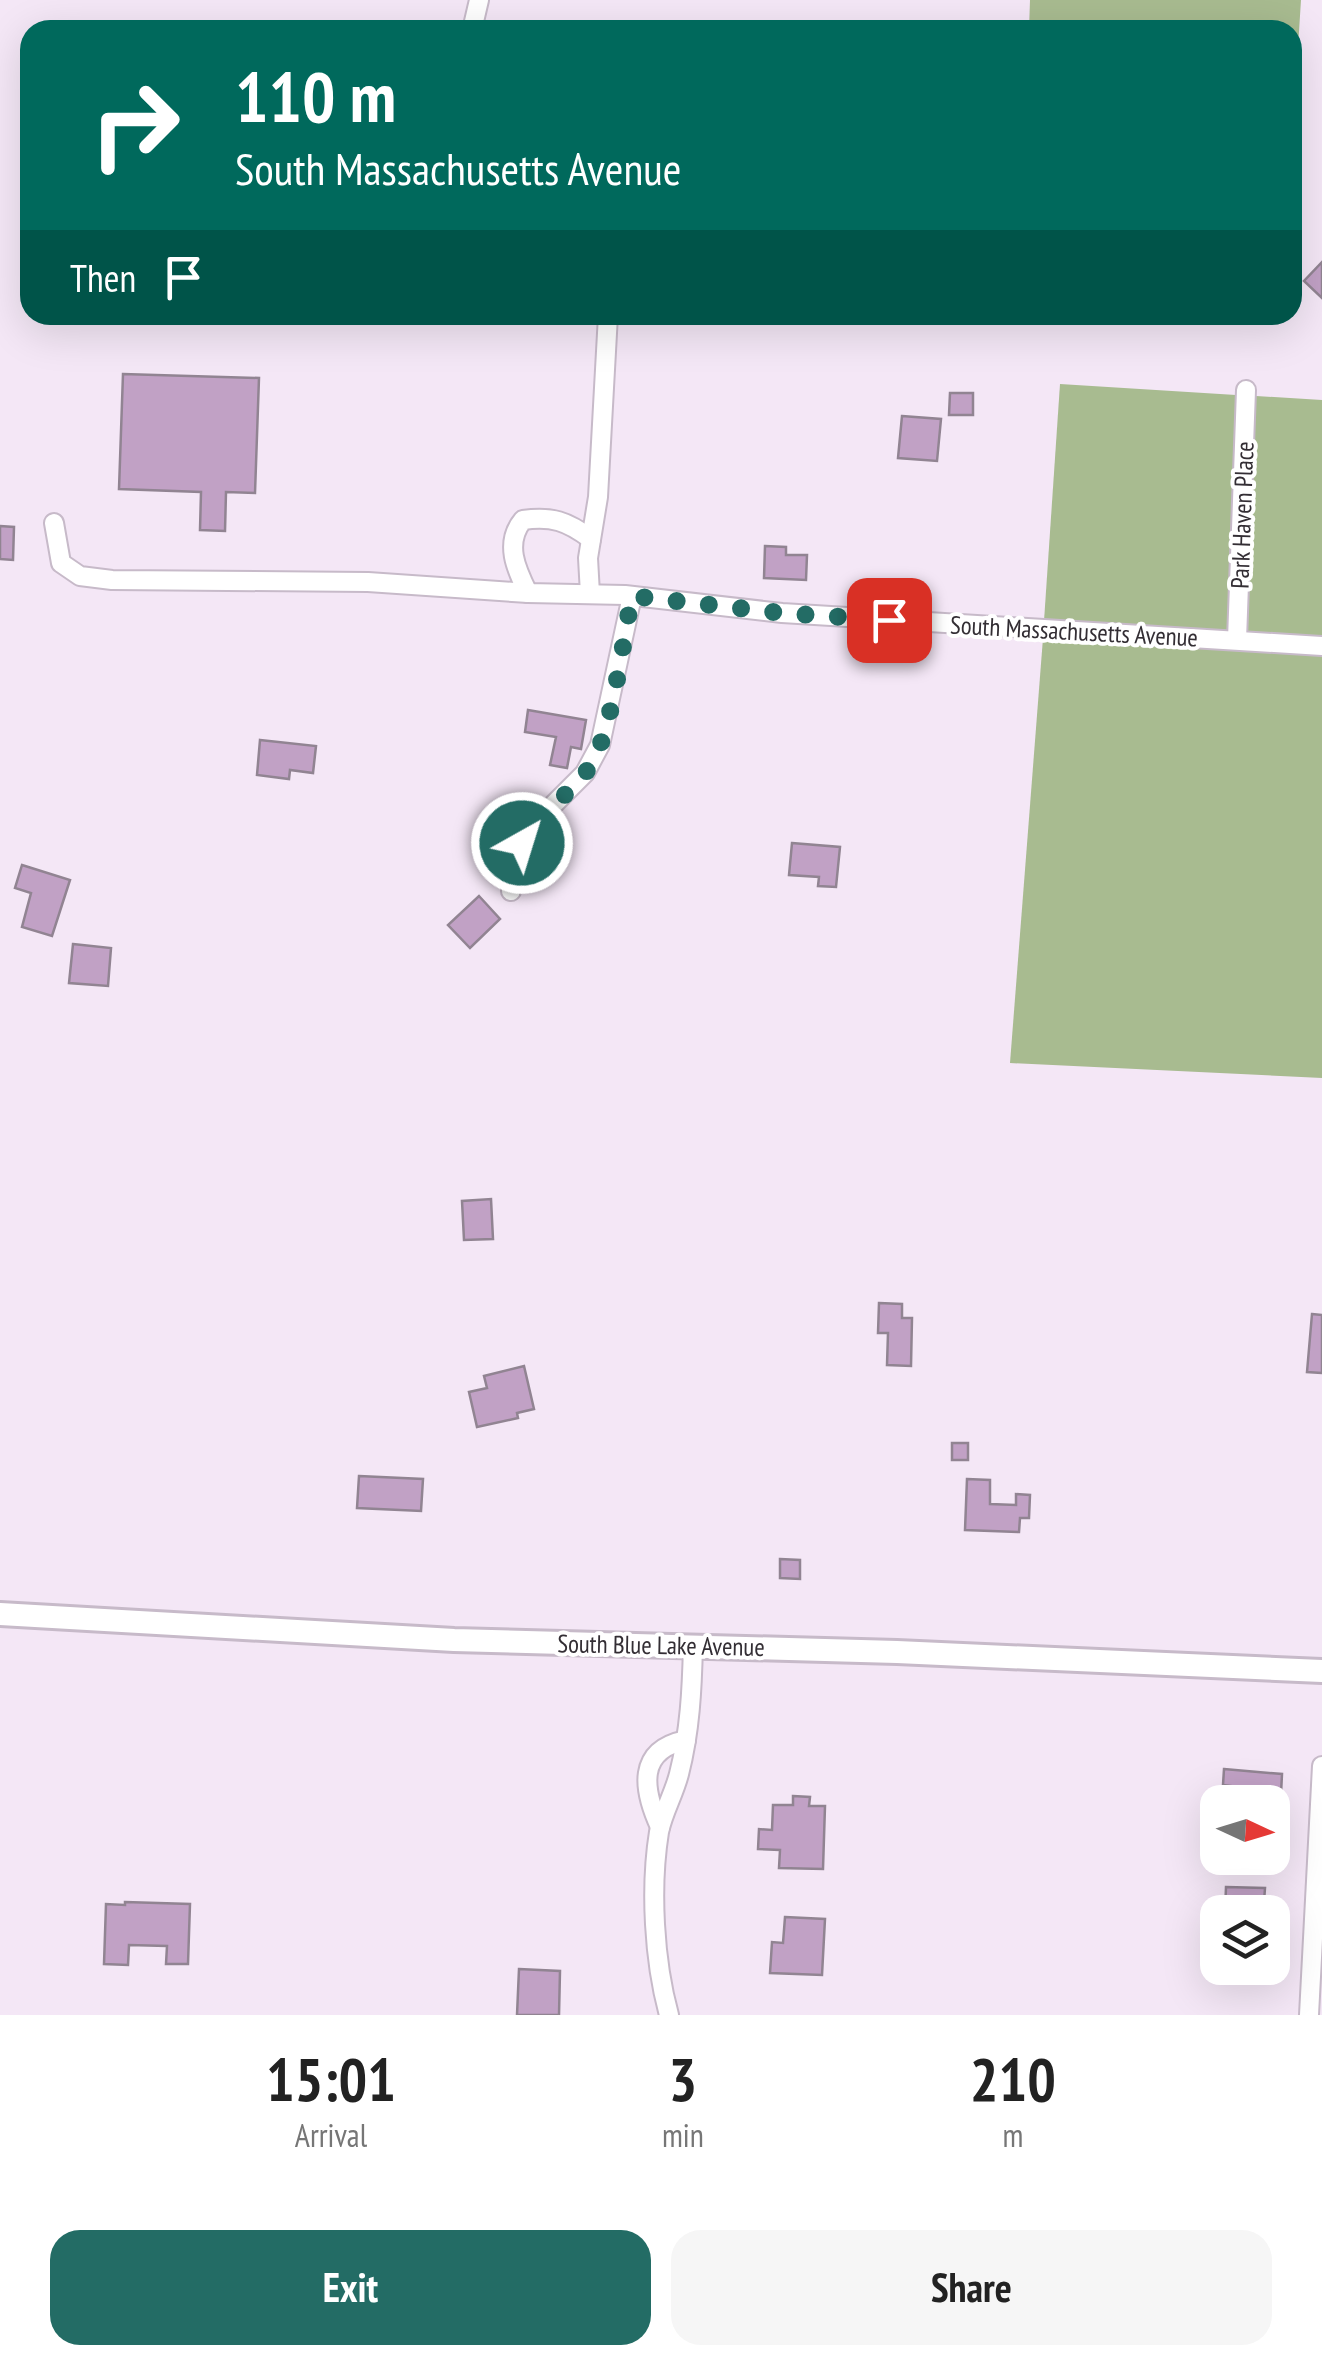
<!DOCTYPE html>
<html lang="en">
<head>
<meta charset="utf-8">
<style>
	:root { --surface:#fff; --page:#f6f6f6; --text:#222; --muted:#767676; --accent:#236c65 }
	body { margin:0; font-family:"PT Sans Narrow",sans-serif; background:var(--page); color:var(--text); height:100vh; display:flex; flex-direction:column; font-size:38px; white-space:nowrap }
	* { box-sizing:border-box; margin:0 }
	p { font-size:32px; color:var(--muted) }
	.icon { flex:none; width:55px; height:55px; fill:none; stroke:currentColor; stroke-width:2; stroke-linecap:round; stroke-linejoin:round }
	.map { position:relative; height:2015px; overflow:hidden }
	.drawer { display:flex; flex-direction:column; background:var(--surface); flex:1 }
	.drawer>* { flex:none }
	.top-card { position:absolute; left:20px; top:20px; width:1282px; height:305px; border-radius:30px; box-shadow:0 10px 40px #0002; background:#00695c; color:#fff; overflow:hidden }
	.needle { width:65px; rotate:94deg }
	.controls { position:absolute; left:1200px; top:1785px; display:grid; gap:20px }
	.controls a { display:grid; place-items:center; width:90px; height:90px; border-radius:20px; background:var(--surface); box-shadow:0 10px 40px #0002; font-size:50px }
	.pin { position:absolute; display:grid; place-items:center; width:85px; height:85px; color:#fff; margin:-42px; border-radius:20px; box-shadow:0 5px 15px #0006 }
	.me { position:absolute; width:110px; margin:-55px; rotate:39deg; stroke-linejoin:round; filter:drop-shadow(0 0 8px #0008) }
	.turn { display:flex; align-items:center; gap:35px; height:210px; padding:0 50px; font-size:45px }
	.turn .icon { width:130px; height:130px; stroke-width:2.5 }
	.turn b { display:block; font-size:70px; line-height:85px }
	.then { display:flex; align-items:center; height:95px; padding:0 50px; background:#0003; gap:20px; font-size:38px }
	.eta { display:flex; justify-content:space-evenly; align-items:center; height:170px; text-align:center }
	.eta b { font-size:60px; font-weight:700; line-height:70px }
	.button { display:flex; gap:20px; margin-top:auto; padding:20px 50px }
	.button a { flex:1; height:115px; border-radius:30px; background:var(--accent); color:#fff; font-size:40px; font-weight:700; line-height:115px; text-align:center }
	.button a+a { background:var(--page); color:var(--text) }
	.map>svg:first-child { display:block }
	.forest { fill:#a8bb90 }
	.building { fill:#c1a1c5; stroke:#918492; stroke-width:2.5 }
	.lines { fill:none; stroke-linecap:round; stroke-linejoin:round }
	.minor-casing { stroke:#c7bac9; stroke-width:22 }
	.major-casing { stroke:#c7bac9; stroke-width:28 }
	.minor { stroke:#fff; stroke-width:18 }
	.major { stroke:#fff; stroke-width:22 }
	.route { stroke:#236c65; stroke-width:18; stroke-dasharray:0 32.4 }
	.labels { text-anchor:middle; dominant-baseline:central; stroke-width:8; stroke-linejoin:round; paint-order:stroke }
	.street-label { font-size:25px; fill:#332e34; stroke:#fff }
</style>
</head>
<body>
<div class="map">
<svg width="1322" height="2015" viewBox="0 0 1322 2015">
	<rect width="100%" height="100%" fill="#f4e7f6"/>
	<g class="forest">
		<path d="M 1030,0 L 1301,0 L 1293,126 L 1292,30 L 1029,30 Z"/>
		<path d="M 1060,384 L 1236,395 L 1228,631 L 1044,621 Z"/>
		<path d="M 1256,396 L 1322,400 L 1322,637 L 1247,632 Z"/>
		<path d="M 1043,638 L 1322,654 L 1322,1078 L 1010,1063 Z"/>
	</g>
	<g class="building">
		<path d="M 1322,262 L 1322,298 L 1304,281 Z"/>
		<path d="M 123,374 L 259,378 L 255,493 L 226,492 L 225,531 L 200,530 L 201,492 L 119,489 Z"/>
		<path d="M 950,393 L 973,393 L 973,415 L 949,415 Z"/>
		<path d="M 902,416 L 941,419 L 937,461 L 898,458 Z"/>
		<path d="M 0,526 L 14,527 L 13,560 L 0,559 Z"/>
		<path d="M 765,546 L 786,547 L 786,555 L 807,555 L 806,580 L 764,578 Z"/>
		<path d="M 528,710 L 586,720 L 581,749 L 571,747 L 567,768 L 550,765 L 556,737 L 525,732 Z"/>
		<path d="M 260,740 L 316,746 L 313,773 L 290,770 L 289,779 L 257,775 Z"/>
		<path d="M 792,843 L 840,847 L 836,887 L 818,886 L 819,877 L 789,875 Z"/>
		<path d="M 22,865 L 70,880 L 52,936 L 22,927 L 31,893 L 15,888 Z"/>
		<path d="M 479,896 L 500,919 L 470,948 L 448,925 Z"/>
		<path d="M 73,944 L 111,948 L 108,986 L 69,983 Z"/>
		<path d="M 491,1199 L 493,1239 L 464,1240 L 462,1201 Z"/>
		<path d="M 879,1303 L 902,1304 L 902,1318 L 912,1318 L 911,1366 L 887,1365 L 888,1333 L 878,1333 Z"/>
		<path d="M 1312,1314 L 1322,1315 L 1322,1373 L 1307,1372 Z"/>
		<path d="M 524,1366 L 534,1409 L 517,1413 L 518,1418 L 477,1427 L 469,1392 L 487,1388 L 484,1376 Z"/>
		<rect x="952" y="1443" width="16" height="17"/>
		<path d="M 359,1476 L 423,1479 L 421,1511 L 357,1508 Z"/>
		<path d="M 967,1479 L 990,1480 L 990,1504 L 1016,1505 L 1016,1494 L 1030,1495 L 1029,1518 L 1020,1518 L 1019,1532 L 965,1530 Z"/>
		<path d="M 780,1559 L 800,1560 L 800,1579 L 780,1578 Z"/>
		<path d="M 1224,1769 L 1282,1774 L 1281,1794 L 1271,1793 L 1270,1802 L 1230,1802 L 1231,1786 L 1223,1785 Z"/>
		<path d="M 793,1796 L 810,1797 L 809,1806 L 825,1806 L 823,1869 L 779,1868 L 780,1850 L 758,1849 L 759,1829 L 772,1830 L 773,1805 L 793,1805 Z"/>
		<path d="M 1226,1887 L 1265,1888 L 1264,1902 L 1258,1902 L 1258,1912 L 1225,1912 Z"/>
		<path d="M 125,1902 L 190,1904 L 188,1964 L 166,1964 L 167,1946 L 129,1945 L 128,1965 L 104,1964 L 106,1904 L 125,1905 Z"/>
		<path d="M 785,1917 L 825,1919 L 822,1975 L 770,1973 L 772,1942 L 783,1943 Z"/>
		<path d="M 519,1969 L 560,1971 L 559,2015 L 517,2015 Z"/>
	</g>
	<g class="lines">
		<defs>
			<g id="minor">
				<path d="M 472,30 L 479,0"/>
				<path d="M 54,523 L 61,563 L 80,576 L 112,580 L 368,582 L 528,593 L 625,595 L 782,613 L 1322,646"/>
				<path d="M 528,593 C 516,569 504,543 523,520 C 552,516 567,521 591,539"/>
				<path d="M 590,594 L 588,558 L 598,497 L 608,315"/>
				<path d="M 1237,640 L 1246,390"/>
				<path d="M 511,891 L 514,869 L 529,829 L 585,773 L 600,745 L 632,596"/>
				<path d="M 660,1827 C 643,1790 636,1750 686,1740"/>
				<path d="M 669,2015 C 654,1961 650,1888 659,1832 C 663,1812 674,1794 679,1774 C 690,1731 692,1689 693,1645"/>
				<path d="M 1309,2015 L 1322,1766"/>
			</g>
			<path id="major" d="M 0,1614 L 454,1640 L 897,1652 L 1322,1671"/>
		</defs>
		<use href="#minor" class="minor-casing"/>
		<use href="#major" class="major-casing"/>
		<use href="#minor" class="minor"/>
		<use href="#major" class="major"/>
	</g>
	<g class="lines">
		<path class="route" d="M 522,843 C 539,810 576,793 593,761 C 613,725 623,640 632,596 L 782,613 L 889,620"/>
	</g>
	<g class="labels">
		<g class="street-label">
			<text transform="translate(1242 515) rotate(-88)">Park Haven Place</text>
			<text transform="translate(1074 631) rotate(3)">South Massachusetts Avenue</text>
			<text transform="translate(661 1645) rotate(1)">South Blue Lake Avenue</text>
		</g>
	</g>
</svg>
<div class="controls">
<a><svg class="needle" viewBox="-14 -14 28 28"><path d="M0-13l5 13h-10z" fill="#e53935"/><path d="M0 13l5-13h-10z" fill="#767676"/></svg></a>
<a><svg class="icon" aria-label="layers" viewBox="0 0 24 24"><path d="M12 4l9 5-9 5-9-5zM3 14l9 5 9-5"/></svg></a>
</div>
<div class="pin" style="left:889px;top:620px;background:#d93025"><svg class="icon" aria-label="arrive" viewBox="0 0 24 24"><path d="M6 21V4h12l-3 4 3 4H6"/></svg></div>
<svg class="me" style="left:522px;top:843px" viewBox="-20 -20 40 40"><circle r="17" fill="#236c65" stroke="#fff" stroke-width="3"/><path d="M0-11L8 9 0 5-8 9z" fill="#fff"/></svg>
<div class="top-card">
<div class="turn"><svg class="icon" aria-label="right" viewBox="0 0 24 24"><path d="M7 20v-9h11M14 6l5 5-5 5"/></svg><div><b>110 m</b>South Massachusetts Avenue</div></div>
<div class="then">Then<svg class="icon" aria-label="arrive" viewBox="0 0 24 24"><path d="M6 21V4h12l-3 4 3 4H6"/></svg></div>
</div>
</div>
<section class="drawer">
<div class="eta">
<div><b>15:01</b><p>Arrival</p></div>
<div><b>3</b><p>min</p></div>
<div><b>210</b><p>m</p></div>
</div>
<div class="button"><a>Exit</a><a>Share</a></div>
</section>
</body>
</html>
